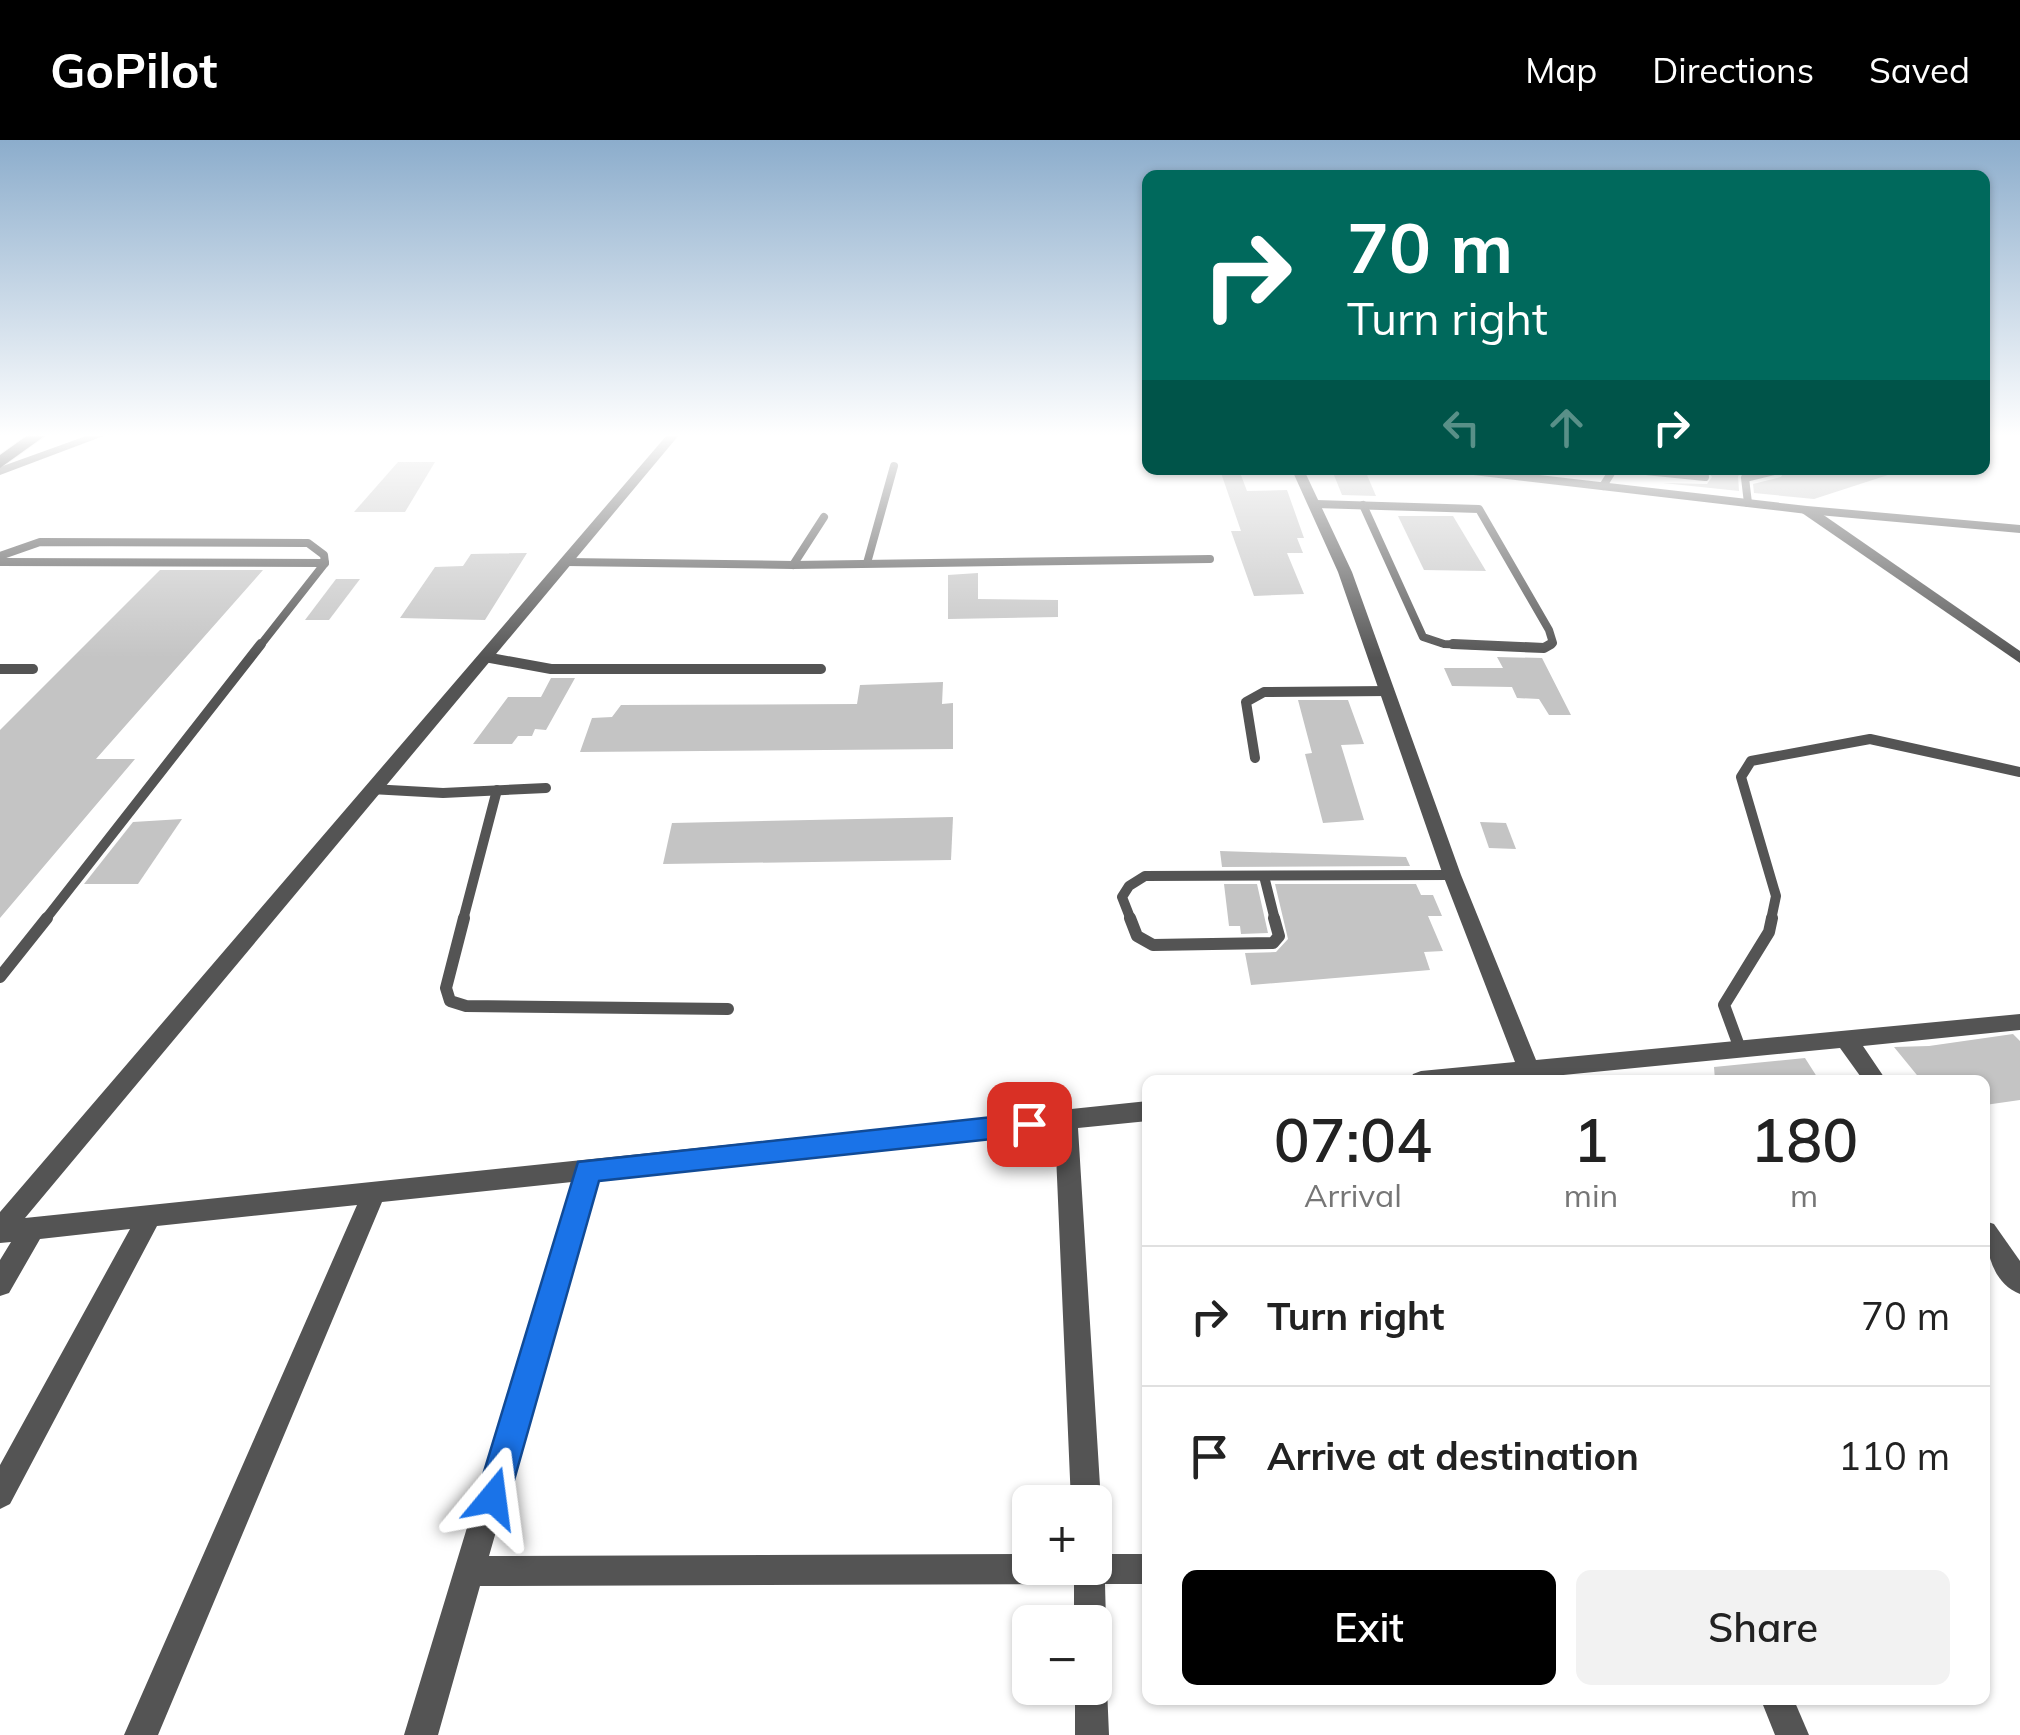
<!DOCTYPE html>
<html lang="en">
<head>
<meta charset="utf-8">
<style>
	:root { --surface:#fff; --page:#f2f2f2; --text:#222; --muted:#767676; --line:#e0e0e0; --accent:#000 }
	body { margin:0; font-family:Mulish,sans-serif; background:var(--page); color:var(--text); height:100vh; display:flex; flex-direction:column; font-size:38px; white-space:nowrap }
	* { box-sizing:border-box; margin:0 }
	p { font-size:32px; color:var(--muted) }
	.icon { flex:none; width:55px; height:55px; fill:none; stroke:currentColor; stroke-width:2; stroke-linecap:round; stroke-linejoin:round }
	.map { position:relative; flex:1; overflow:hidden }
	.panel { position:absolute; left:1142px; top:935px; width:848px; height:630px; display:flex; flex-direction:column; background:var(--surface); border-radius:15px; box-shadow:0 2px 8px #0004 }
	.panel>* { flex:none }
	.guide { position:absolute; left:1142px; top:30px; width:848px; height:305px; border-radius:15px; box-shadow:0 2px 8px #0004; background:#00695c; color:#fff; overflow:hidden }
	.fabs { position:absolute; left:1012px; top:1345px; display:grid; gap:20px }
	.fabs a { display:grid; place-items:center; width:100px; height:100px; border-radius:15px; background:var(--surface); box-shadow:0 2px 8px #0004; font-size:50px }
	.pin { position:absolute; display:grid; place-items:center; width:85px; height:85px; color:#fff; margin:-42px; border-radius:20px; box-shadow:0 5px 15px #0006 }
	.me { position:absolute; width:110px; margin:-55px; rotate:16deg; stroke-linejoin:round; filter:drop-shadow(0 0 8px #0008) }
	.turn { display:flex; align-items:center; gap:35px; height:210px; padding:0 40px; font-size:45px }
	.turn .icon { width:130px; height:130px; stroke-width:2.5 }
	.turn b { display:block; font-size:70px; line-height:85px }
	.lanes { display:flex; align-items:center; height:95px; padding:0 40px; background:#0003; justify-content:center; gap:50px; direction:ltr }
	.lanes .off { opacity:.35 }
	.eta { display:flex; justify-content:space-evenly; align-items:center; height:170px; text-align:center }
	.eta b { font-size:60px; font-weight:600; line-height:70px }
	.action { display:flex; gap:20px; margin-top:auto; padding:20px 40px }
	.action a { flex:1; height:115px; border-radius:15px; background:var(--accent); color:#fff; font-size:40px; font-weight:600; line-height:115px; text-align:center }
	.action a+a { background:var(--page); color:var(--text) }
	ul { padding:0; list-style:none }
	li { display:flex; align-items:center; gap:30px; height:140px; padding:0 40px; border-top:2px solid var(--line) }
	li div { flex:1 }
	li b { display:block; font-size:38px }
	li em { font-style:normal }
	header { display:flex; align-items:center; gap:60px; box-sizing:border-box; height:140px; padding:0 50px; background:var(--accent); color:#fff }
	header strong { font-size:48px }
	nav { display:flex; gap:55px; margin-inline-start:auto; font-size:35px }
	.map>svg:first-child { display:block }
	.building { fill:#c4c4c4 }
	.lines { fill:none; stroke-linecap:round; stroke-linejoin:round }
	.trunk-casing { stroke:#dbdbdb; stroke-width:2 }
	.service-far2 { stroke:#545454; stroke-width:8 }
	.service-far1 { stroke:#545454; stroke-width:10 }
	.service { stroke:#545454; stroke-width:12 }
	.minor { fill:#545454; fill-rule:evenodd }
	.tertiary { fill:#545454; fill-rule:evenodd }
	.trunk { fill:#000; fill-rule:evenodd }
	.route { fill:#1a73e8; stroke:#114b97; stroke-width:2.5 }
</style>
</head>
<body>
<header>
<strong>GoPilot</strong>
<nav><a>Map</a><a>Directions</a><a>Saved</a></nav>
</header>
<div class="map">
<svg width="2020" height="1595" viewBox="0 0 2020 1595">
	<rect width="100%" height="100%" fill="#fff"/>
	<g class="building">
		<path d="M 398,322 L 435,322 L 405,372 L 354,372 Z"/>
		<path d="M 1220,330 L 1239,330 L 1247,351 L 1287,350 L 1304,398 L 1297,398 L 1303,413 L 1287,413 L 1304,454 L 1254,456 L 1231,391 L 1241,391 Z"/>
		<path d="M 1707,330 L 1746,330 L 1738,336 L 1739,351 L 1663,343 L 1707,344 L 1712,337 Z"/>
		<path d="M 1785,330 L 1891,330 L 1891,334 L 1814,359 L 1754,353 L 1753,344 L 1781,337 Z"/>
		<path d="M 1334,335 L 1367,335 L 1376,356 L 1342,355 Z"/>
		<path d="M 1398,376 L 1453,376 L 1486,431 L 1424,430 Z"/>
		<path d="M 527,413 L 485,480 L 400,478 L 435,427 L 463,426 L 471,414 Z"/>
		<path d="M 160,430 L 263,430 L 96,619 L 135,619 L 0,778 L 0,590 Z"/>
		<path d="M 978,433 L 978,459 L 1058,460 L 1058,477 L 948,479 L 948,435 Z"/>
		<path d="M 336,439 L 360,439 L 329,480 L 305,480 Z"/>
		<path d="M 1497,517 L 1542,518 L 1571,575 L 1549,575 L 1539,559 L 1517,558 L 1512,547 L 1452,546 L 1444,528 L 1503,528 Z"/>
		<path d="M 551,538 L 575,538 L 546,590 L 535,589 L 532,596 L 518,596 L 512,604 L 473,604 L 508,557 L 541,557 Z"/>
		<path d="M 943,542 L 942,564 L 953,563 L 953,609 L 580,612 L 592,578 L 612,577 L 621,565 L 857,564 L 860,545 Z"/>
		<path d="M 1298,560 L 1348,560 L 1364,604 L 1341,605 L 1364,680 L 1323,683 L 1305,614 L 1312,613 Z"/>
		<path d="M 953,677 L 951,720 L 663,724 L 672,683 Z"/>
		<path d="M 182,679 L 138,744 L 84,744 L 133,682 Z"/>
		<path d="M 1480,682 L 1506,683 L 1516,709 L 1489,708 Z"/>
		<path d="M 1220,711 L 1406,717 L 1410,726 L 1222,727 Z"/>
		<path d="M 1224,744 L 1257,744 L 1268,793 L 1241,794 L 1240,786 L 1229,786 Z"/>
		<path d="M 1275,744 L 1416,744 L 1421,755 L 1433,755 L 1442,776 L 1428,776 L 1443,811 L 1424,812 L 1430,830 L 1251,845 L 1245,813 L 1276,812 L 1288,799 Z"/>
		<path d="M 2013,894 L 2020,901 L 2020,960 L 1985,965 L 1985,940 L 1921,940 L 1894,907 L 1929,906 Z"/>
		<path d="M 1805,918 L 1819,940 L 1715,940 L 1714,927 Z"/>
	</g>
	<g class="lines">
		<defs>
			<path id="trunk" d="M 28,295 L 46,295 L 0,328 L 0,315 Z"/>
		</defs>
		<use href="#trunk" class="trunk-casing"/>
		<g class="service-far2">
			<path d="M 1636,330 L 1705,337"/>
			<path d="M 1603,346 L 1613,330"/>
			<path d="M 1748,363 L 1745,338 L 1778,330"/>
			<path d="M 1316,364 L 1479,369 L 1549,490 L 1553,503 L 1546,507"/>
			<path d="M 1363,365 L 1423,497 L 1444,504 L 1515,507"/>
			<path d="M 0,416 L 40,402 L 308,403 L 324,415 L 325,423 L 259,507"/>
			<path d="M 0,422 L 325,423"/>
			<path d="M 566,422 L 793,425 L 1210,419"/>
			<path d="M 867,423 L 894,326"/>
			<path d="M 793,425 L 824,377"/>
		</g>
		<g class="service-far1">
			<path d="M 1453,504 L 1544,508 L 1551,504"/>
			<path d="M 485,517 L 551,529 L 821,529"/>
			<path d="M 0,529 L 33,529"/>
			<path d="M 1255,618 L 1246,562 L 1264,552 L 1389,551"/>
			<path d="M 371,649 L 443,653 L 546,648"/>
			<path d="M 1264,736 L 1275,780"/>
			<path d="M 45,780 L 261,504"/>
			<path d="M 463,780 L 497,650"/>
			<path d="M 1131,780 L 1122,757 L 1129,746 L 1145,736 L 1452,735"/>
			<path d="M 1771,780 L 1776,756 L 1741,637 L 1751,621 L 1870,599 L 2020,632"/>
		</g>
		<g class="service">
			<path d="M 464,778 L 446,848 L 450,861 L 466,866 L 728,869"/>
			<path d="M 1130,778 L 1137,796 L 1153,805 L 1273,803 L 1279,796 L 1274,778"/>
			<path d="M 0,837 L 47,778"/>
			<path d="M 1739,906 L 1724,865 L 1769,792 L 1772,778"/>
		</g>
		<g class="minor">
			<path d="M 667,295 L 679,295 L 25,1078 L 1148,961 L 1148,981 L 1078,988 L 1101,1362 L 1096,1372 L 1095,1362 L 1071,1362 L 1055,991 L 597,1039 L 489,1416 L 1030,1414 L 1030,1428 L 1095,1428 L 1095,1414 L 1148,1414 L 1148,1444 L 1105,1444 L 1106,1482 L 1101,1493 L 1095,1496 L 1095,1482 L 1074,1482 L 1074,1444 L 480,1446 L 438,1595 L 404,1595 L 572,1042 L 382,1062 L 158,1595 L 124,1595 L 357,1065 L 157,1086 L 10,1364 L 0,1369 L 0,1325 L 130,1089 L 40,1099 L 9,1153 L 0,1156 L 0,1120 L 11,1102 L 0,1103 L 0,1072 Z"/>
			<path d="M 1292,330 L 1304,330 L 1352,432 L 1461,735 L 1536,920 L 2020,874 L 2020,890 L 1863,906 L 1886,940 L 1863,940 L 1840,908 L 1543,937 L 1544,940 L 1410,940 L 1413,934 L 1421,931 L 1515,922 L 1443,735 L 1338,432 Z"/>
			<path d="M 1802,367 L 1812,367 L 2020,511 L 2020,523 L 1802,373 Z"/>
			<path d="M 1985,1081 L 1994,1084 L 2020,1121 L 2020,1154 C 1991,1143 1985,1107 1985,1081 Z"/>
			<path d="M 1095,1533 L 1102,1537 L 1107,1548 L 1109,1595 L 1075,1595 L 1075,1548 L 1095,1548 Z"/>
			<path d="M 1761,1560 L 1794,1560 L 1809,1595 L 1775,1595 Z"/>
		</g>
		<g class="tertiary">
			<path d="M 89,295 L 106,295 L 0,335 L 0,327 Z"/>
			<path d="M 1459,330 L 1497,330 L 1807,366 L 2020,385 L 2020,393 L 1807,374 L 1465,334 Z"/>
		</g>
		<use href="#trunk" class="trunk"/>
	</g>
	<linearGradient id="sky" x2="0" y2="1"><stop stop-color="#8cadcc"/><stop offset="0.57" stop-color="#fff"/><stop offset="1" stop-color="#fff" stop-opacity="0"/></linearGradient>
	<rect width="2020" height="518" fill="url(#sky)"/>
	<path class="route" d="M 1029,973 L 1039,976 L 1042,984 L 1039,992 L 1029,995 L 599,1041 L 509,1358 L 505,1370 L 493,1375 L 481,1370 L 476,1358 L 578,1022 Z"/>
</svg>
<div class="fabs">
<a>+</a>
<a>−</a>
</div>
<div class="pin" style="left:1029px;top:984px;background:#d93025"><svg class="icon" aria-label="arrive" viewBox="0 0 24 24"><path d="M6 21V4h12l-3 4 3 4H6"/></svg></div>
<svg class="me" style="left:493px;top:1358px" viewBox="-20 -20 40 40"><path d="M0-17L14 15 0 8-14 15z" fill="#1a73e8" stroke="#fff" stroke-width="4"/></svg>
<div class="guide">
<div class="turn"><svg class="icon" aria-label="right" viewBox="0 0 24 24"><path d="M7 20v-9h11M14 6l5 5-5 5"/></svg><div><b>70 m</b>Turn right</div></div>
<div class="lanes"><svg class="icon off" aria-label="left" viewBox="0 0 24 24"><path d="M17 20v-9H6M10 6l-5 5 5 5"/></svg><svg class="icon off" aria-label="ahead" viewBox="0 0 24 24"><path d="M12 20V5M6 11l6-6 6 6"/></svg><svg class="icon" aria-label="right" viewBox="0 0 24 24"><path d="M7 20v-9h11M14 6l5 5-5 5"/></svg></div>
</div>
<section class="panel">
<div class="eta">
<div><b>07:04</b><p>Arrival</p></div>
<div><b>1</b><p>min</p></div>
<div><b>180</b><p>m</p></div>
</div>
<ul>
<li><svg class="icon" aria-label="right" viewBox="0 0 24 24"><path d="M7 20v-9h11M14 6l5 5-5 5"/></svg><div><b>Turn right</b></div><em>70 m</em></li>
<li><svg class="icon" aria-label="arrive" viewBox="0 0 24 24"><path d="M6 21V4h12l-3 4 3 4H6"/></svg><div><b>Arrive at destination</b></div><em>110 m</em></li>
</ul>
<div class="action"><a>Exit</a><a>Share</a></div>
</section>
</div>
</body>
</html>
